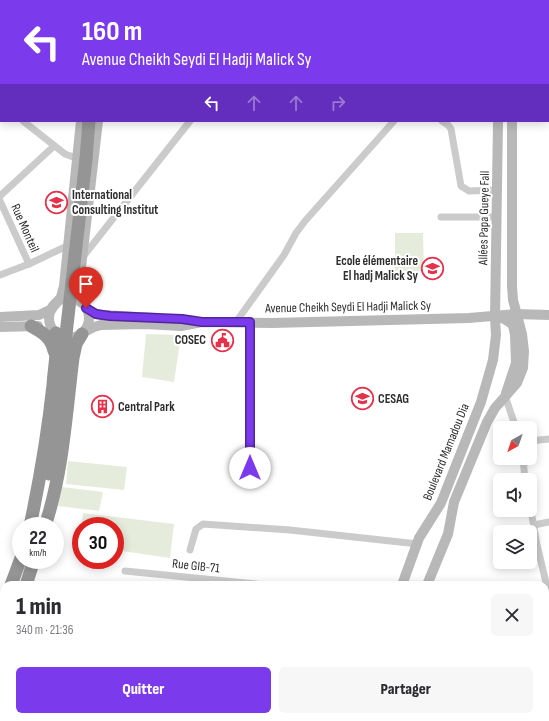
<!DOCTYPE html>
<html lang="fr">
<head>
<meta charset="utf-8">
<style>
	:root { --surface:#fff; --page:#f7f7f7; --text:#2b2b33; --muted:#7c7c81; --accent:#7c3aed }
	body { margin:0; font-family:"Sofia Sans Condensed",sans-serif; background:var(--page); color:var(--text); height:100vh; display:flex; flex-direction:column; font-size:15px; white-space:nowrap }
	* { box-sizing:border-box; margin:0 }
	p { font-size:13px; color:var(--muted) }
	.icon { flex:none; width:22px; height:22px; fill:none; stroke:currentColor; stroke-width:2; stroke-linecap:round; stroke-linejoin:round }
	.map { position:relative; flex:1; overflow:hidden }
	.panel { position:absolute; left:0px; top:581px; width:549px; height:140px; display:flex; flex-direction:column; background:var(--surface); border-radius:12px 12px 0 0; box-shadow:0 2px 10px #0003 }
	.panel>* { flex:none }
	.banner { position:absolute; left:0px; top:0px; width:549px; height:122px; box-shadow:0 2px 10px #0003; background:#7c3aed; color:#fff; overflow:hidden }
	.needle { width:26px; rotate:220deg }
	.buttons { position:absolute; left:493px; top:421px; display:grid; gap:8px }
	.buttons a { display:grid; place-items:center; width:44px; height:44px; border-radius:6px; background:var(--surface); box-shadow:0 2px 10px #0003; font-size:20px }
	.speed { position:absolute; left:12px; top:517px; display:flex; gap:8px; font-size:20px; font-weight:700; text-align:center }
	.speed>* { display:grid; place-content:center; width:52px; height:52px; border-radius:50%; background:var(--surface); box-shadow:0 2px 10px #0003; line-height:1 }
	.speed small { font-size:10px; font-weight:400 }
	.speed .limit { border:6px solid #d22; background:#fff; color:#111 }
	.pin { position:absolute; display:grid; place-items:center; width:34px; height:34px; color:#fff; margin:-41px -17px; border-radius:50% 50% 50% 0; rotate:-45deg; box-shadow:0 0 4px #0007 }
	.pin .icon { rotate:45deg }
	.me { position:absolute; width:44px; margin:-22px; rotate:0deg; stroke-linejoin:round; filter:drop-shadow(0 0 3px #0008) }
	.turn { display:flex; align-items:center; gap:14px; height:84px; padding:0 16px; font-size:18px }
	.turn .icon { width:52px; height:52px; stroke-width:2.5 }
	.turn b { display:block; font-size:28px; line-height:34px }
	.lanes { display:flex; align-items:center; height:38px; padding:0 16px; background:#0003; justify-content:center; gap:20px; direction:ltr }
	.lanes .off { opacity:.35 }
	.round { display:grid; place-items:center; flex:none; width:42px; height:42px; border-radius:6px; background:var(--page) }
	.summary { display:flex; align-items:center; justify-content:space-between; height:68px; padding:0 16px }
	h1 { font-size:24px; font-weight:800; line-height:30px }
	.cta { display:flex; gap:8px; margin-top:auto; padding:8px 16px }
	.cta a { flex:1; height:46px; border-radius:6px; background:var(--accent); color:#fff; font-size:16px; font-weight:800; line-height:46px; text-align:center }
	.cta a+a { background:var(--page); color:var(--text) }
	.map>svg:first-child { display:block }
	.green { fill:#e5ecdc }
	.lines { fill:none; stroke-linecap:round; stroke-linejoin:round }
	.street { stroke:#cbcbcb; stroke-width:7 }
	.secondary { stroke:#b8b8b8; stroke-width:10 }
	.primary { stroke:#a6a6a6; stroke-width:11 }
	.highway { stroke:#959595; stroke-width:13 }
	.highway-bridge { stroke:#959595; stroke-width:13 }
	.route-casing { stroke:#51269a; stroke-width:10 }
	.route { stroke:#7c3aed; stroke-width:7 }
	.labels { text-anchor:middle; dominant-baseline:central; stroke-width:4; stroke-linejoin:round; paint-order:stroke }
	.poi-label { font-size:13px; font-weight:bold; fill:#2e2e2e; stroke:#fff; text-anchor:start }
	.street-label { font-size:13px; fill:#2e2e2e; stroke:#fff }
</style>
</head>
<body>
<div class="map">
<svg width="549" height="721" viewBox="0 0 549 721">
	<rect width="100%" height="100%" fill="#fff"/>
	<g class="green">
		<path d="M 395,233 L 423,233 L 424,271 L 395,271 Z"/>
		<path d="M 146,334 L 181,335 L 174,382 L 142,377 Z"/>
		<path d="M 68,461 L 127,467 L 124,490 L 66,484 Z"/>
		<path d="M 62,487 L 103,492 L 99,511 L 58,506 Z"/>
		<path d="M 83,513 L 174,524 L 170,558 L 115,550 L 115,526 L 81,526 L 81,546 L 79,546 Z"/>
		<path d="M 139,717 L 170,717 L 170,719 L 185,717 L 215,717 L 216,721 L 140,721 Z"/>
	</g>
	<g class="lines">
		<g class="street">
			<path d="M 356,0 L 357,1"/>
			<path d="M 296,1 L 297,0"/>
			<path d="M 548,84 L 549,84"/>
			<path d="M 0,94 L 1,93"/>
			<path d="M 0,102 L 1,103"/>
			<path d="M 23,121 L 65,154 L 76,158"/>
			<path d="M 442,121 L 448,125 L 451,129 L 461,186 L 469,191 L 497,190"/>
			<path d="M 0,196 L 54,146"/>
			<path d="M 0,201 L 29,264"/>
			<path d="M 441,217 L 496,217"/>
			<path d="M 82,258 L 190,121"/>
			<path d="M 0,275 L 29,264 L 67,246"/>
			<path d="M 236,322 L 284,255 L 296,233 L 305,221 L 394,121"/>
			<path d="M 250,322 L 251,468"/>
			<path d="M 505,396 L 516,428"/>
			<path d="M 530,441 L 549,439"/>
			<path d="M 523,458 L 525,480"/>
			<path d="M 530,505 L 537,545 L 549,595"/>
			<path d="M 534,525 L 549,522"/>
			<path d="M 190,550 L 196,529 L 203,524 L 290,530 L 418,544"/>
			<path d="M 125,571 L 265,585"/>
			<path d="M 545,685 L 549,685"/>
			<path d="M 15,717 L 15,721"/>
			<path d="M 55,717 L 56,721"/>
			<path d="M 98,717 L 98,721"/>
			<path d="M 465,717 L 465,721"/>
			<path d="M 216,719 L 229,717"/>
			<path d="M 291,721 L 292,717"/>
			<path d="M 429,721 L 430,717"/>
		</g>
		<g class="secondary">
			<path d="M 519,0 L 519,1"/>
			<path d="M 169,1 L 170,0"/>
			<path d="M 495,1 L 495,0"/>
			<circle cx="69" cy="318" r="20"/>
			<path d="M 80,302 L 78,293 L 98,121"/>
			<path d="M 54,306 L 61,297 L 64,286 L 81,121"/>
			<path d="M 86,308 L 96,314 L 102,315 L 156,318"/>
			<path d="M 497,316 L 506,320 L 513,325 L 515,335 L 516,363 L 506,393"/>
			<path d="M 0,317 L 39,315 L 52,309"/>
			<path d="M 0,327 L 38,326"/>
			<path d="M 84,332 L 94,327 L 101,325 L 145,324 L 181,326 L 202,322 L 272,323 L 469,318 L 516,314 L 549,315"/>
			<path d="M 402,585 L 419,538 L 441,503 L 481,402 L 493,360 L 496,335 L 495,318 L 498,121"/>
			<path d="M 427,585 L 448,534 L 454,502 L 487,422 L 495,408 L 517,383 L 523,368 L 524,351 L 522,334 L 513,300 L 512,286 L 512,121"/>
			<path d="M 352,717 L 357,721"/>
			<path d="M 378,721 L 383,717"/>
		</g>
		<g class="primary">
			<path d="M 101,0 L 101,1"/>
			<path d="M 68,1 L 68,0"/>
		</g>
		<g class="highway">
			<path d="M 86,159 L 89,121"/>
			<path d="M 31,326 C 42,332 51,337 54,351"/>
			<path d="M 30,526 C 40,479 48,432 53,385 C 54,368 58,350 56,333"/>
			<path d="M 45,526 C 63,472 66,414 73,358 L 76,344 L 82,334"/>
			<path d="M 11,585 L 21,558"/>
			<path d="M 26,585 L 34,560"/>
			<path d="M 0,610 L 4,601"/>
			<path d="M 0,646 L 4,637"/>
		</g>
		<path class="highway-bridge" d="M 49,474 L 53,448 L 86,159"/>
	</g>
	<g class="lines">
		<defs>
			<path id="route" d="M 86,308 L 96,314 L 110,316 L 182,319 L 202,322 L 250,322 L 250,468"/>
		</defs>
		<use href="#route" class="route-casing"/>
		<use href="#route" class="route"/>
	</g>
	<defs>
		<symbol id="university-ring" viewBox="-11 -11 22 22"><circle r="9.5" fill="#fff" stroke="#e3324a" stroke-width="1.5"/><path d="M0-5L7-2L0 1L-7-2ZM-4 1L0 2.5L4 1V4Q0 6-4 4Z" fill="#e3324a"/></symbol>
		<symbol id="school-ring" viewBox="-11 -11 22 22"><circle r="9.5" fill="#fff" stroke="#e3324a" stroke-width="1.5"/><path d="M0-5L7-2L0 1L-7-2ZM-4 1L0 2.5L4 1V4Q0 6-4 4Z" fill="#e3324a"/></symbol>
		<symbol id="civic-ring" viewBox="-11 -11 22 22"><circle r="9.5" fill="#fff" stroke="#e3324a" stroke-width="1.5"/><path d="M-.6-6.5H3V-4.5H.6V-3L4-1V1h2V6H-6V1h2V-1L-.6-3ZM-1.2 2.5V6h2.4V2.5Z" fill="#e3324a"/></symbol>
		<symbol id="building-ring" viewBox="-11 -11 22 22"><circle r="9.5" fill="#fff" stroke="#e3324a" stroke-width="1.5"/><path d="M-4-6H4V6H1V3H-1V6H-4ZM-2.5-4.3h1.7v1.8h-1.7ZM.8-4.3h1.7v1.8H.8ZM-2.5-1h1.7V.8h-1.7ZM.8-1h1.7V.8H.8Z" fill="#e3324a"/></symbol>
	</defs>
	<g fill-rule="evenodd">
		<use href="#university-ring" x="44" y="190" width="25" height="25"/>
		<use href="#school-ring" x="420" y="256" width="25" height="25"/>
		<use href="#civic-ring" x="210" y="328" width="25" height="25"/>
		<use href="#school-ring" x="350" y="386" width="25" height="25"/>
		<use href="#building-ring" x="90" y="394" width="25" height="25"/>
	</g>
	<g class="labels">
		<g class="poi-label">
			<text x="72" y="195">International<tspan x="72" dy="15">Consulting Institut</tspan></text>
			<text x="418" y="261" text-anchor="end">Ecole élémentaire<tspan x="418" dy="15">El hadj Malick Sy</tspan></text>
			<text x="206" y="340" text-anchor="end">COSEC</text>
			<text x="378" y="399">CESAG</text>
			<text x="118" y="407">Central Park</text>
		</g>
		<g class="street-label">
			<text transform="translate(484 218) rotate(-89)">Allées Papa Gueye Fall</text>
			<text transform="translate(25 228) rotate(66)">Rue Monteil</text>
			<text transform="translate(348 307) rotate(-1)">Avenue Cheikh Seydi El Hadji Malick Sy</text>
			<text transform="translate(446 452) rotate(-68)">Boulevard Mamadou Dia</text>
			<text transform="translate(196 566) rotate(6)">Rue GIB-71</text>
		</g>
	</g>
</svg>
<div class="buttons">
<a><svg class="needle" viewBox="-14 -14 28 28"><path d="M0-13l5 13h-10z" fill="#e53935"/><path d="M0 13l5-13h-10z" fill="#7c7c81"/></svg></a>
<a><svg class="icon" aria-label="sound" viewBox="0 0 24 24"><path d="M4 9h4l5-4v14l-5-4H4zM17 9q2 3 0 6"/></svg></a>
<a><svg class="icon" aria-label="layers" viewBox="0 0 24 24"><path d="M12 4l9 5-9 5-9-5zM3 14l9 5 9-5"/></svg></a>
</div>
<div class="speed"><div>22<small>km/h</small></div><div class="limit">30</div></div>
<div class="pin" style="left:86px;top:308px;background:#d93025"><svg class="icon" aria-label="arrive" viewBox="0 0 24 24"><path d="M6 21V4h12l-3 4 3 4H6"/></svg></div>
<svg class="me" style="left:250px;top:468px" viewBox="-20 -20 40 40"><circle r="19" fill="#fff"/><path d="M0-13L10 11 0 6-10 11z" fill="#7c3aed"/></svg>
<div class="banner">
<div class="turn"><svg class="icon" aria-label="left" viewBox="0 0 24 24"><path d="M17 20v-9H6M10 6l-5 5 5 5"/></svg><div><b>160 m</b>Avenue Cheikh Seydi El Hadji Malick Sy</div></div>
<div class="lanes"><svg class="icon" aria-label="left" viewBox="0 0 24 24"><path d="M17 20v-9H6M10 6l-5 5 5 5"/></svg><svg class="icon off" aria-label="ahead" viewBox="0 0 24 24"><path d="M12 20V5M6 11l6-6 6 6"/></svg><svg class="icon off" aria-label="ahead" viewBox="0 0 24 24"><path d="M12 20V5M6 11l6-6 6 6"/></svg><svg class="icon off" aria-label="right" viewBox="0 0 24 24"><path d="M7 20v-9h11M14 6l5 5-5 5"/></svg></div>
</div>
<section class="panel">
<div class="summary"><div><h1>1 min</h1><p>340 m · 21:36</p></div><a class="round"><svg class="icon" aria-label="close" viewBox="0 0 24 24"><path d="M6 6l12 12M18 6L6 18"/></svg></a></div>
<div class="cta"><a>Quitter</a><a>Partager</a></div>
</section>
</div>
</body>
</html>
